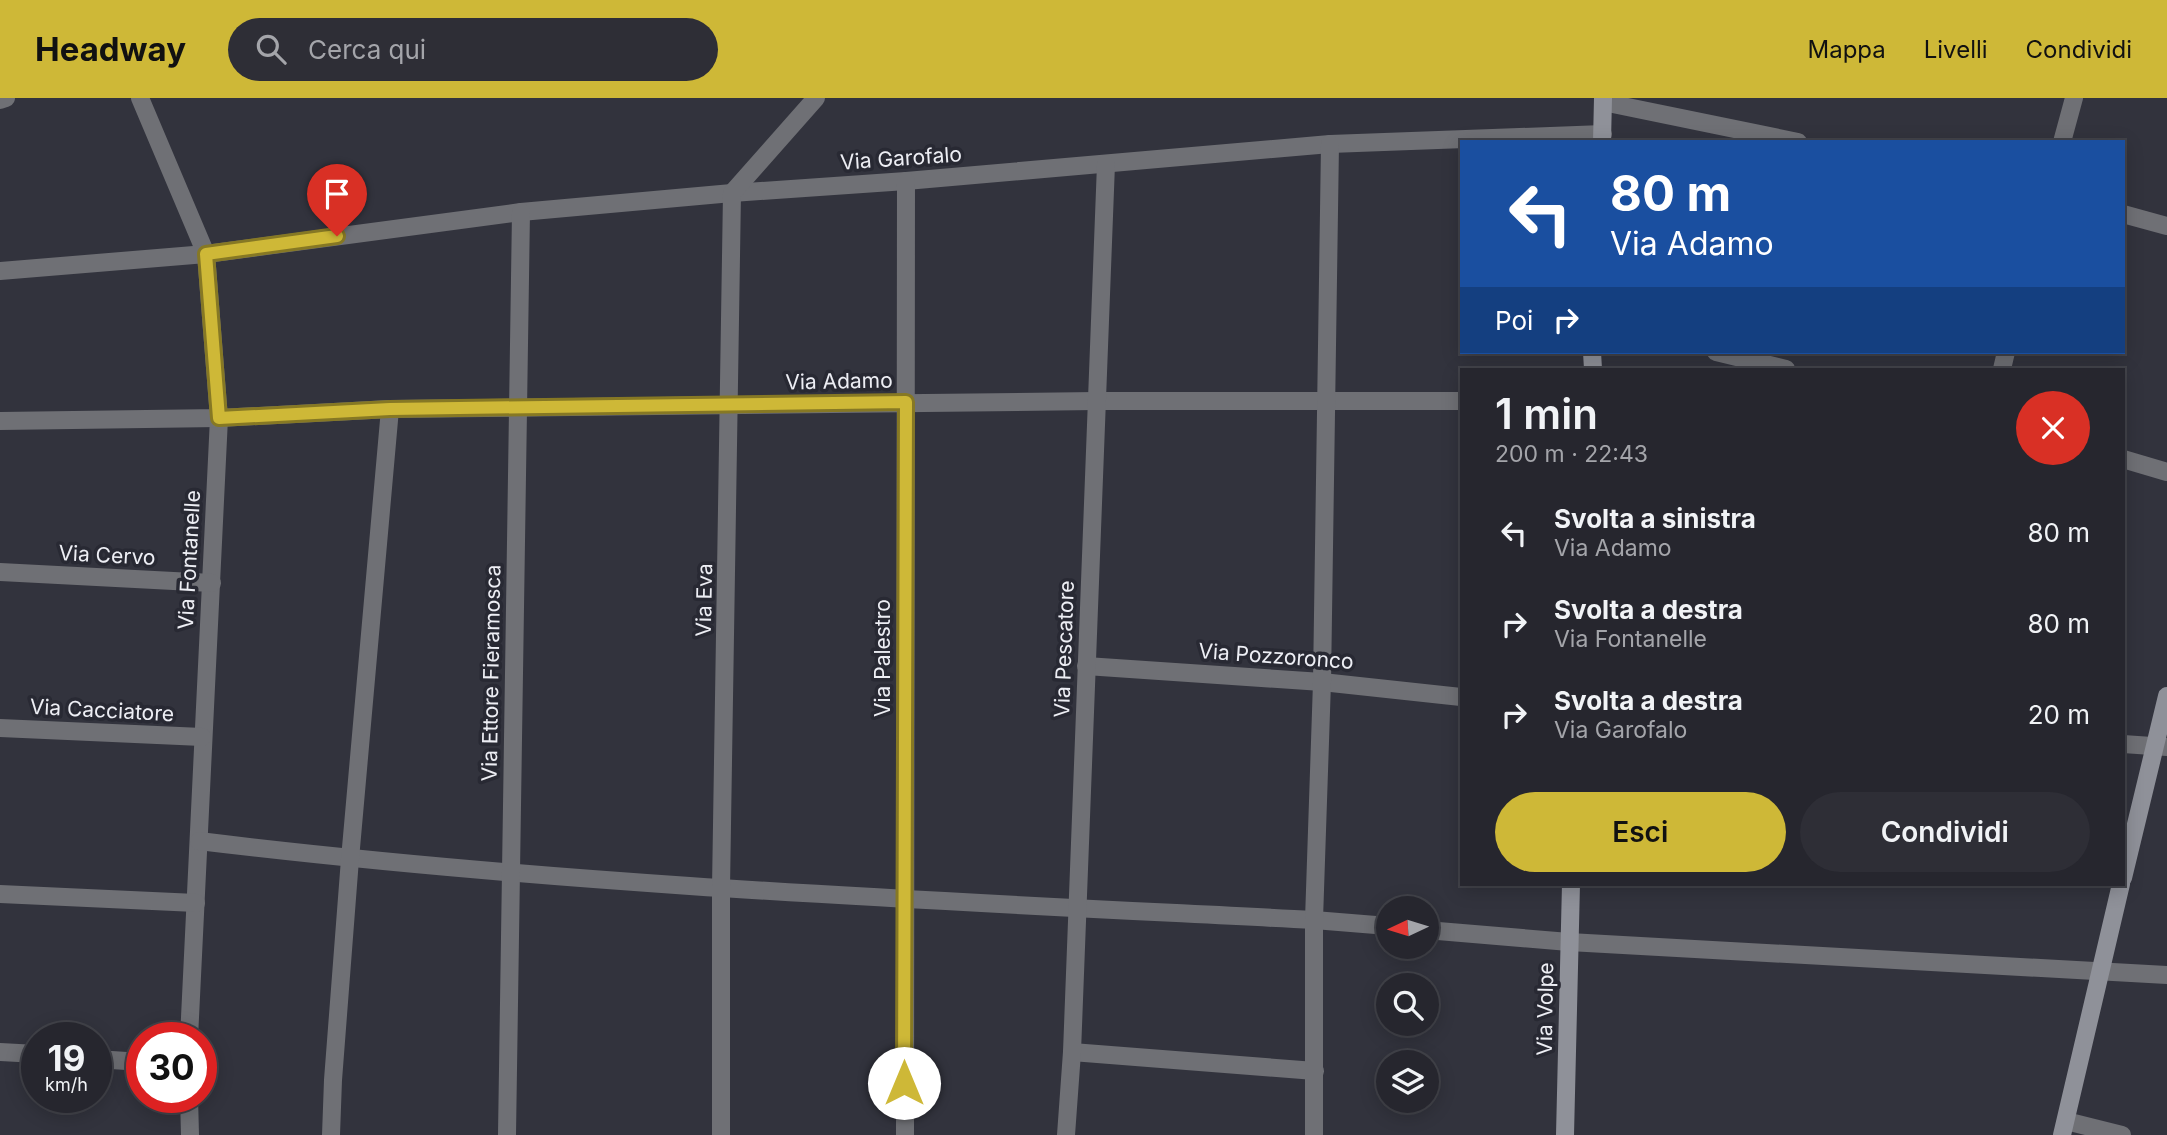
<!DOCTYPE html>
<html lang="it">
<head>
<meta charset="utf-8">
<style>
	:root { --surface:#26262e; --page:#2e2e36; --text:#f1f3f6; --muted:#a4a5aa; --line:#42434a; --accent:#ceb837 }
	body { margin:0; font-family:Inter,sans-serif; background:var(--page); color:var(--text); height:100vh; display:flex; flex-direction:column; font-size:26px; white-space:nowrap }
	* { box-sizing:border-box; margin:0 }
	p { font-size:23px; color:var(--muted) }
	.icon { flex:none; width:38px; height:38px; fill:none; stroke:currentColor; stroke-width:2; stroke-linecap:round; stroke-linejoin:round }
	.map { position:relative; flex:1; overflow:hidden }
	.details { position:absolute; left:1460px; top:270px; width:665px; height:518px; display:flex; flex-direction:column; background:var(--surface); border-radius:0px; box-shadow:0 4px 18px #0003,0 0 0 2px var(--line) }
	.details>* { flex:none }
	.banner { position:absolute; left:1460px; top:42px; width:665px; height:214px; border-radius:0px; box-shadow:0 4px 18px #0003,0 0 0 2px var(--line); background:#1a4fa0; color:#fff; overflow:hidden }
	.needle { width:46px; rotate:266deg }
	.buttons { position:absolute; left:1376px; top:798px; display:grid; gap:14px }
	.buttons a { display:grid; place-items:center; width:63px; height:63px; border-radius:50%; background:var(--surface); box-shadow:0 4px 18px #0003,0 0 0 2px var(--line); font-size:35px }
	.speed { position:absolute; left:21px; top:924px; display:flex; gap:14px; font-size:35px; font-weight:700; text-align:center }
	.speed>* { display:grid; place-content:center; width:91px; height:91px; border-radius:50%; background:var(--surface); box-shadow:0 4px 18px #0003,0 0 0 2px var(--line); line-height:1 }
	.speed small { font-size:18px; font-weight:400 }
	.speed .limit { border:10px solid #d22; background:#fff; color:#111 }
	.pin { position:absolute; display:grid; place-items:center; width:60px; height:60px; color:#fff; margin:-72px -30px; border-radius:50% 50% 50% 0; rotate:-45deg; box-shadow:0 0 7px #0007 }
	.pin .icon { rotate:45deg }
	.me { position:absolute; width:77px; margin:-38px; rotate:0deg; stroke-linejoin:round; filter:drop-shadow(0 0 5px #0008) }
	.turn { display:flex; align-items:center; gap:24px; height:147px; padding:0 35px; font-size:32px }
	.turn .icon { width:91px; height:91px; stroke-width:2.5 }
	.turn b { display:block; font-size:49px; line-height:60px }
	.then { display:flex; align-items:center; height:66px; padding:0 35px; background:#0003; gap:14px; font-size:26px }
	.round { display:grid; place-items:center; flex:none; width:74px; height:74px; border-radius:37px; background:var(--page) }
	.headline { display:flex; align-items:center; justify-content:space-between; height:119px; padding:0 35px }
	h1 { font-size:42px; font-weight:600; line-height:52px }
	.primary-button { display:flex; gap:14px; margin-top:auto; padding:14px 35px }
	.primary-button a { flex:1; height:80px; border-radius:42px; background:var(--accent); color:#111; font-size:28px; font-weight:600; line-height:80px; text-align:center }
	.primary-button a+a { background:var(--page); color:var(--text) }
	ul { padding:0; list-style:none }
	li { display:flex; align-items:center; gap:21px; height:91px; padding:0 35px }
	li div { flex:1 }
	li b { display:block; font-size:26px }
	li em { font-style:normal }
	header { display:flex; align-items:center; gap:42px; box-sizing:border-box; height:98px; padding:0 35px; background:var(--accent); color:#111 }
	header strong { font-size:33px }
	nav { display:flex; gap:38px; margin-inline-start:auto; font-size:24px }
	.search { width:490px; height:63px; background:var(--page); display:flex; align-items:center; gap:18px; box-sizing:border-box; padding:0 24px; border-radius:38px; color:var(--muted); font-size:26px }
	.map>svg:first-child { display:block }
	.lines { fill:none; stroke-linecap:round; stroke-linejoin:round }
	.street { stroke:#6f7075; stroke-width:18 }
	.secondary { stroke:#8f9199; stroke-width:18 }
	.route-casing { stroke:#867824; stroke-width:18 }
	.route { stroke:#ceb837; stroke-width:12 }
	.labels { text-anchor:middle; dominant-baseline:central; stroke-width:7; stroke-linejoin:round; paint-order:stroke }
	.street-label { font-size:21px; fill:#edeef4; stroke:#282933 }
</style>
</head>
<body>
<header>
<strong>Headway</strong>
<div class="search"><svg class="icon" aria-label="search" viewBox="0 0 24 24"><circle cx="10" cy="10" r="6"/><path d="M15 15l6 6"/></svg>Cerca qui</div>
<nav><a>Mappa</a><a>Livelli</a><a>Condividi</a></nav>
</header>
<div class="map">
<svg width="2167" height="1037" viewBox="0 0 2167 1037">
	<rect width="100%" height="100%" fill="#32333d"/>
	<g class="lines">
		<g class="street">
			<path d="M 140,0 L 206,156 L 219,320 L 189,940"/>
			<path d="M 0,2 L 6,0"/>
			<path d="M 1603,4 L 1798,44"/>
			<path d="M 2062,44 L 2074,0"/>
			<path d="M 2123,116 L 2167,128"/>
			<path d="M 0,173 L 206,156 L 521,114 L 732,95 L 906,83 L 1330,46 L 1603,36"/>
			<path d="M 1716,254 L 1786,271"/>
			<path d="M 2002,271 L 2006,254"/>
			<path d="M 0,323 L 219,320 L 390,311 L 1096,303 L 1461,303"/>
			<path d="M 2123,361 L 2167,374"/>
			<path d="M 0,474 L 212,485"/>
			<path d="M 1086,568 L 1322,584 L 1461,599"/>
			<path d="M 0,630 L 202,639"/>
			<path d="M 2123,646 L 2167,649"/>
			<path d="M 199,743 C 569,788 942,803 1314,822 L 1388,828"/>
			<path d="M 0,796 L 196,805"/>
			<path d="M 1426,832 L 1569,844 L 2167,877"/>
			<path d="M 0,954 L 37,956"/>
			<path d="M 1072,954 L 1315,973"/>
			<path d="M 96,961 L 142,964"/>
			<path d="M 189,999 L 190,1037"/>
			<path d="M 2066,1023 L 2122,1037"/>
			<path d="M 331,1037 L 333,982 L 350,761 L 390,311"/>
			<path d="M 507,1037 L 521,114"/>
			<path d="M 721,1037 L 721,790 L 732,95 L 816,0"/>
			<path d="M 905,1037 L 906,83"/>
			<path d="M 1066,1037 L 1072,954 L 1106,66"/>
			<path d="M 1314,1037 L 1314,822 L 1322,584 L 1330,46"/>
		</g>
		<g class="secondary">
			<path d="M 1602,44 L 1603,0"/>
			<path d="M 1592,254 L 1593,271"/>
			<path d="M 2123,780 L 2167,598"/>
			<path d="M 1565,1037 L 1571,786"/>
			<path d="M 2062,1037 L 2121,786"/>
		</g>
	</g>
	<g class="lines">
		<defs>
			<path id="route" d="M 337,138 L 206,156 L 219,320 L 390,311 L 906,304 L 904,985"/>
		</defs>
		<use href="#route" class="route-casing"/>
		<use href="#route" class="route"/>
	</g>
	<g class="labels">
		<g class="street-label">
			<text transform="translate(901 60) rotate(-4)">Via Garofalo</text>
			<text transform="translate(839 283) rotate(-1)">Via Adamo</text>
			<text transform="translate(107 457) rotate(3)">Via Cervo</text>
			<text transform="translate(189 462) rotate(-87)">Via Fontanelle</text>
			<text transform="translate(704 502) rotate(-89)">Via Eva</text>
			<text transform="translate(1064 551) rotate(-88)">Via Pescatore</text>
			<text transform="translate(1276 558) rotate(4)">Via Pozzoronco</text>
			<text transform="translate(882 560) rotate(-90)">Via Palestro</text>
			<text transform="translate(491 575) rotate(-89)">Via Ettore Fieramosca</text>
			<text transform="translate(102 612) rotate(3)">Via Cacciatore</text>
			<text transform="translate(1545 911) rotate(-89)">Via Volpe</text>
		</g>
	</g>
</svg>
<div class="buttons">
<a><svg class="needle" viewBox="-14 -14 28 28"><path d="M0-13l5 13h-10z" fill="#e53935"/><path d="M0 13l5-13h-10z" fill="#a4a5aa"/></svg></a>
<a><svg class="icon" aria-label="search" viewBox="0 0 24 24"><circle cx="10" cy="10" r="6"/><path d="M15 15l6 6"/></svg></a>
<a><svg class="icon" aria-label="layers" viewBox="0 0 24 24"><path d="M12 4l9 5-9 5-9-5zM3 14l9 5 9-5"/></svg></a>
</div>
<div class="speed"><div>19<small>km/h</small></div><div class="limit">30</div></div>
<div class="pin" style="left:337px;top:138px;background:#d93025"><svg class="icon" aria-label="arrive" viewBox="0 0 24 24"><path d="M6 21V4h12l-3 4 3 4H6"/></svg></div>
<svg class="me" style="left:904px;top:985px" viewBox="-20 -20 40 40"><circle r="19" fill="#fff"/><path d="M0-13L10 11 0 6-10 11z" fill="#ceb837"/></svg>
<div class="banner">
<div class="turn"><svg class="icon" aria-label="left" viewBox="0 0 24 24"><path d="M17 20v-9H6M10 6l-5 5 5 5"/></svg><div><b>80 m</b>Via Adamo</div></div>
<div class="then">Poi<svg class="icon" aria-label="right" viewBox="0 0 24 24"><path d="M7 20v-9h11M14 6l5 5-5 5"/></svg></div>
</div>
<section class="details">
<div class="headline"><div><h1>1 min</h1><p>200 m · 22:43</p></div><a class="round" style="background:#d93025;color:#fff"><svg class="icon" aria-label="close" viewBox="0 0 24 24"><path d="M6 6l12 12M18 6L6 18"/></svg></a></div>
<ul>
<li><svg class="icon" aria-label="left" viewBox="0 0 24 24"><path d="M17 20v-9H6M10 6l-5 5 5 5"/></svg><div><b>Svolta a sinistra</b><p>Via Adamo</p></div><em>80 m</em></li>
<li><svg class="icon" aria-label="right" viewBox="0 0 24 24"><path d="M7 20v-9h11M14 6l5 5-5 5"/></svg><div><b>Svolta a destra</b><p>Via Fontanelle</p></div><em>80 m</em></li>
<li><svg class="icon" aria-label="right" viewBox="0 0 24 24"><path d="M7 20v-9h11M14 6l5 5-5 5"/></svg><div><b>Svolta a destra</b><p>Via Garofalo</p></div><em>20 m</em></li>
</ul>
<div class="primary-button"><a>Esci</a><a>Condividi</a></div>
</section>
</div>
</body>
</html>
